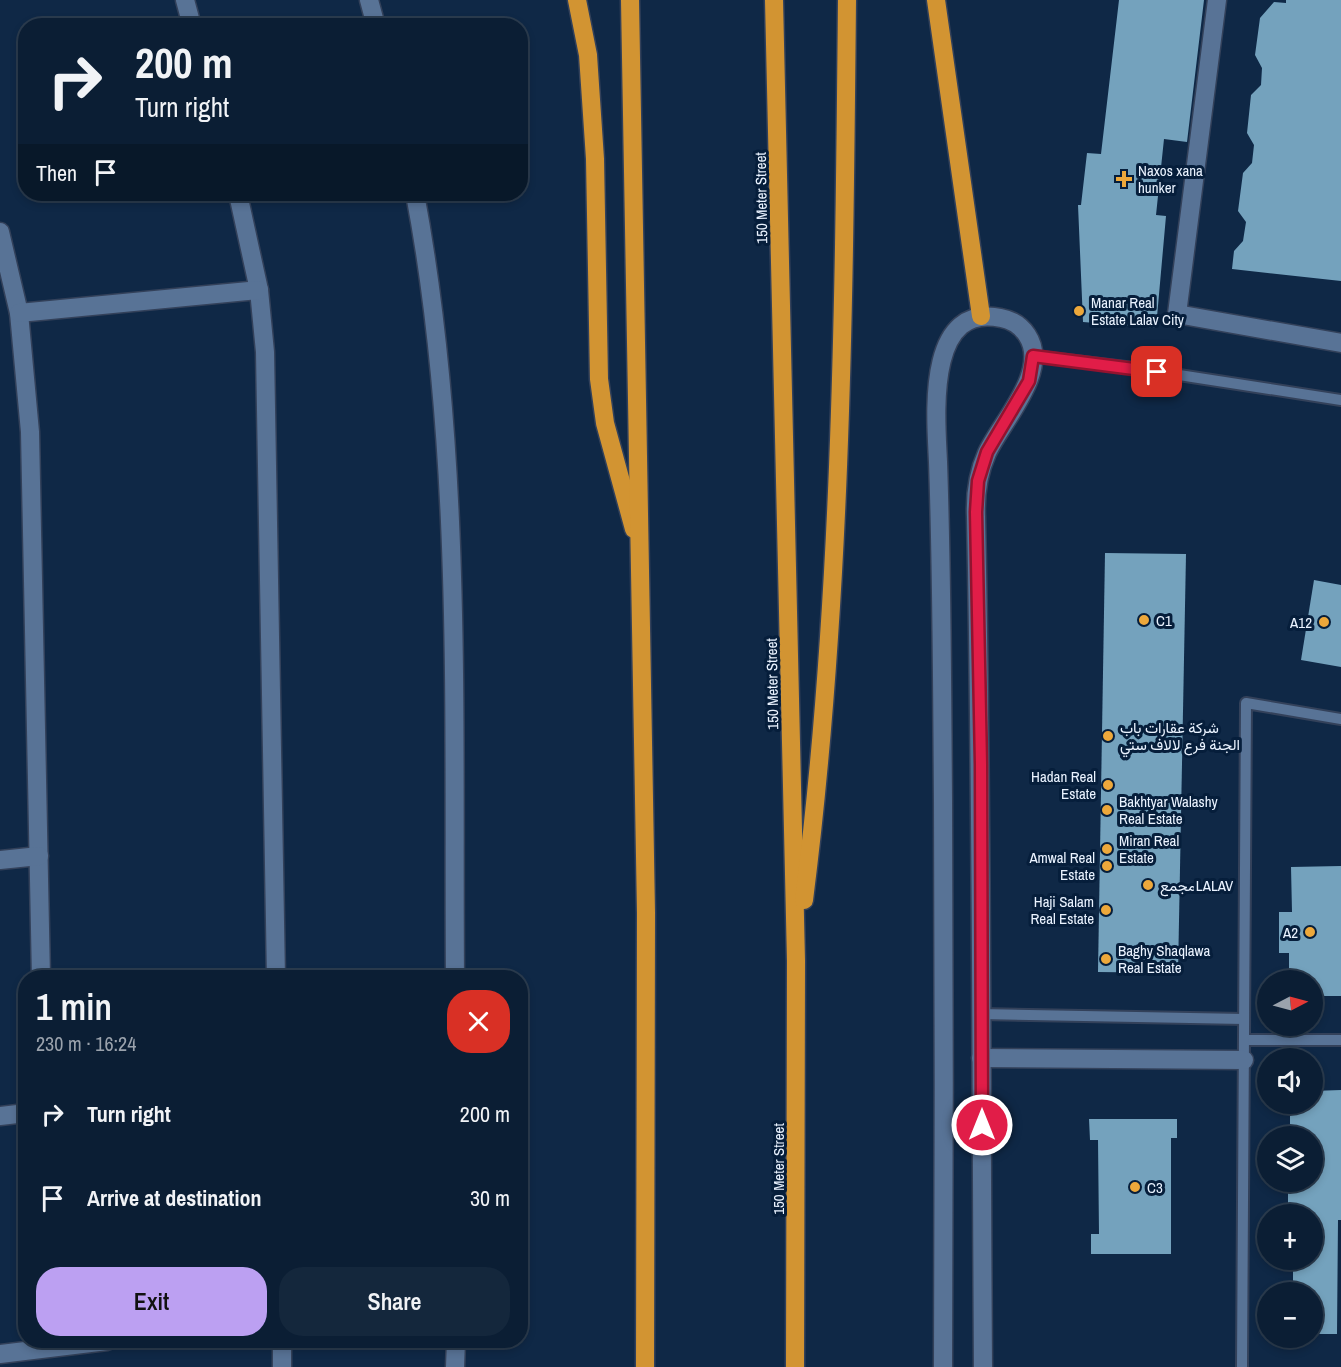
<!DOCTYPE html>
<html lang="en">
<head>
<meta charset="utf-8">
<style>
	:root { --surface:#0b1e34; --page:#14273c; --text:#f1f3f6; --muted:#9aa2ac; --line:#2b3c4f; --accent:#bca0f2 }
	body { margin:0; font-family:"Archivo Narrow",Vazirmatn,sans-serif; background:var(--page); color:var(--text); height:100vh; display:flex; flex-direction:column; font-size:22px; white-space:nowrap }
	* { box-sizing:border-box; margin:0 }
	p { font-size:20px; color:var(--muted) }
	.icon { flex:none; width:33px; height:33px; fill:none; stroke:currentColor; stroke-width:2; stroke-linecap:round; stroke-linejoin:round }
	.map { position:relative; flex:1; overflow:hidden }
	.side { position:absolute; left:18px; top:970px; width:510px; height:378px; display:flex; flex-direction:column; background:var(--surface); border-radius:24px; box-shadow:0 3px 9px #0003,0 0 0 2px var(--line) }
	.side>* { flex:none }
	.guide { position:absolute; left:18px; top:18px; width:510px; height:183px; border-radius:24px; box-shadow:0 3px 9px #0003,0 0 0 2px var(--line); background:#0b1e34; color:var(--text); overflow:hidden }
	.needle { width:39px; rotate:84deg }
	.fabs { position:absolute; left:1257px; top:970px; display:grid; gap:12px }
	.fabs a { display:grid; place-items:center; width:66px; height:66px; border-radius:50%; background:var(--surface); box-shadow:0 3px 9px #0003,0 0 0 2px var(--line); font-size:30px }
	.pin { position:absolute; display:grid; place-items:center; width:51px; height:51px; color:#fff; margin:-26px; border-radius:12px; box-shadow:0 3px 9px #0006 }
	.me { position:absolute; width:66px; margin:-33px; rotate:0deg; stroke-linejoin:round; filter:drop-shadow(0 0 4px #0008) }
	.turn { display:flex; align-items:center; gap:21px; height:126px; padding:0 18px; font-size:27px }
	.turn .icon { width:78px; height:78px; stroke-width:2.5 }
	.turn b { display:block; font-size:42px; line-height:51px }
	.then { display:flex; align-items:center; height:57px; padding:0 18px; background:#0003; gap:12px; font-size:22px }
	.round { display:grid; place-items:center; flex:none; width:63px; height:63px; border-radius:24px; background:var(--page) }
	.summary { display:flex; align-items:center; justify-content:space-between; height:102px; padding:0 18px }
	h1 { font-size:36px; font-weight:600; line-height:45px }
	.primary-button { display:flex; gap:12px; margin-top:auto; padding:12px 18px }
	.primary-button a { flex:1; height:69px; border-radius:24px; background:var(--accent); color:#111; font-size:24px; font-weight:600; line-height:69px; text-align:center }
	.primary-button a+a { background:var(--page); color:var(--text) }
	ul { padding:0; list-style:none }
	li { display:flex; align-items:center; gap:18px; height:84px; padding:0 18px }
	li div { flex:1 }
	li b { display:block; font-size:22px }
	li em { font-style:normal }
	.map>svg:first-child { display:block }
	.building { fill:#74a2bd }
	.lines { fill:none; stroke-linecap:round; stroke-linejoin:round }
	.service-casing { stroke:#33415a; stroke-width:14 }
	.minor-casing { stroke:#33415a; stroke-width:21 }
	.tertiary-casing { stroke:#33415a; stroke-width:21 }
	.motorway-casing { stroke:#33415a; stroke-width:21 }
	.service { stroke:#587396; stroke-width:10 }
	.minor { stroke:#587396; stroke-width:18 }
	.tertiary { stroke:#587396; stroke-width:18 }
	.motorway { stroke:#d29432; stroke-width:18 }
	.route-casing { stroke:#92132f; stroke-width:15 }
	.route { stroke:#e11d48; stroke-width:10 }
	.poi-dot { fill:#eda83b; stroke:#061e3b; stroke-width:2 }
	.labels { text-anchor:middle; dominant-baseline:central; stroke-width:6; stroke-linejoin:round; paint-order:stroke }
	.poi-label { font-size:15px; fill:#eaf3ff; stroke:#061e3b; text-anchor:start }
	.street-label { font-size:15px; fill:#eaf3ff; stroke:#061e3b }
</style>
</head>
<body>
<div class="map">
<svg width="1341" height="1367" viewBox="0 0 1341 1367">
	<rect width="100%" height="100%" fill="#0f2846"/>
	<g class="building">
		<path d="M 1119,0 L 1204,0 L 1187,142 L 1164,139 L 1156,215 L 1166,216 L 1156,328 L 1083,322 L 1078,205 L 1081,205 L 1087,153 L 1101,154 Z"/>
		<path d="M 1286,0 L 1341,0 L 1341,281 L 1232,269 L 1234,251 L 1243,241 L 1246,222 L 1238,211 L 1243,173 L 1252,163 L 1254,145 L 1247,133 L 1251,95 L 1261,85 L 1262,68 L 1255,55 L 1260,18 L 1274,2 L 1286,3 Z"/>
		<path d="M 1105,553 L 1186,554 L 1178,973 L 1098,972 Z"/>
		<path d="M 1314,580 L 1341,585 L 1341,667 L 1301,660 Z"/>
		<path d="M 1341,866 L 1341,996 L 1312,996 L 1312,981 L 1289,981 L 1289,953 L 1279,953 L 1279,912 L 1292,912 L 1291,867 Z"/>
		<path d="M 1341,1090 L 1341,1220 L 1338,1220 L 1337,1334 L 1312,1334 L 1312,1293 L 1293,1293 L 1293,1260 L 1312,1260 L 1312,1215 L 1288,1215 L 1288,1182 L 1312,1182 L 1312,1137 L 1290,1137 L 1290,1104 L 1312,1104 L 1312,1091 Z"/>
		<path d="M 1089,1119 L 1177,1119 L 1177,1138 L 1171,1138 L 1171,1254 L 1091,1254 L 1091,1234 L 1099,1234 L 1098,1140 L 1090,1140 Z"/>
	</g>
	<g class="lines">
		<defs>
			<g id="service">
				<path d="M 1033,356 L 1134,368 L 1341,400"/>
				<path d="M 981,1014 L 1244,1019"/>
				<path d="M 1244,1040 L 1341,1040"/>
				<path d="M 1242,1367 L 1246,703 L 1341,719"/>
			</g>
			<g id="minor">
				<path d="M 185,0 L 192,26"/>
				<path d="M 1217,0 L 1177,314 L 1341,343"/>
				<path d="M 238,194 L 259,290 L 265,352 L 276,978"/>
				<path d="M 0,232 L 19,313 L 30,432 L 41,978"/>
				<path d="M 19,313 L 259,290"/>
				<path d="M 0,860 L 39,856"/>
				<path d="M 981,1058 L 1244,1060"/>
				<path d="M 0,1116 L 26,1113"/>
				<path d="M 282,1341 L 282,1367"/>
				<path d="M 0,1354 L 107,1341"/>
			</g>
			<g id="tertiary">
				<path d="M 369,0 L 376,26"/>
				<path d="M 415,194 C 463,448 453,719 455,978"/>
				<path d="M 455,1367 L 456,1341"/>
				<path d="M 943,1367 C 944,1178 944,989 943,800 C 942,687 942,575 938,462 C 936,417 925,302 1001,318 C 1012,320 1021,326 1027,335 C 1051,371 1001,422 987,453 C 978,473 975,495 976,517 C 982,800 981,1084 983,1367"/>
			</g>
			<g id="motorway">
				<path d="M 577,0 L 588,55 L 595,159 L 599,379 L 605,423 L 634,529"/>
				<path d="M 630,0 L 646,913 L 645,1367"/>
				<path d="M 774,0 L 796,961 L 795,1367"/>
				<path d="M 936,0 L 981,316"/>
				<path d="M 804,900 C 842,602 844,300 847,0"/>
			</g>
		</defs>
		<use href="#service" class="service-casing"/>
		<use href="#minor" class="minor-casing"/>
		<use href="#tertiary" class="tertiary-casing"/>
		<use href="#motorway" class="motorway-casing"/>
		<use href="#service" class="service"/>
		<use href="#minor" class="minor"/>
		<use href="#tertiary" class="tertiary"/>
		<use href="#motorway" class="motorway"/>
	</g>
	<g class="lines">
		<defs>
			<path id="route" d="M 982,1125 L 981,764 L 976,512 L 978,481 L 987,452 L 1029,381 L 1033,356 L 1157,372"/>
		</defs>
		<use href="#route" class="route-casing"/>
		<use href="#route" class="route"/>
	</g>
	<g class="poi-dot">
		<path d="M1121 170h6v6h6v6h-6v6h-6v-6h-6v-6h6z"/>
		<circle cx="1079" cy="311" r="6"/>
		<circle cx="1144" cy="620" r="6"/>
		<circle cx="1324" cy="622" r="6"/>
		<circle cx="1108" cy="736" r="6"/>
		<circle cx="1108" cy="785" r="6"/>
		<circle cx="1107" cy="810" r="6"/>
		<circle cx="1107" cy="849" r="6"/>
		<circle cx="1107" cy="866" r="6"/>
		<circle cx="1148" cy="885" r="6"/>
		<circle cx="1106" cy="910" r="6"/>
		<circle cx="1310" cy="932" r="6"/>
		<circle cx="1106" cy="959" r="6"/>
		<circle cx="1135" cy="1187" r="6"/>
	</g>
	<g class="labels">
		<g class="poi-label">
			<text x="1138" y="170">Naxos xana<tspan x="1138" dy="17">hunker</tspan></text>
			<text x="1091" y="302">Manar Real<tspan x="1091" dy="17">Estate Lalav City</tspan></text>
			<text x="1156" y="620">C1</text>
			<text x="1312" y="622" text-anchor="end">A12</text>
			<text x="1120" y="727">شركة عقارات باب<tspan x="1120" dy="17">الجنة فرع لالاف ستي</tspan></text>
			<text x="1096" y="776" text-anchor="end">Hadan Real<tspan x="1096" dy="17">Estate</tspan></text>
			<text x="1119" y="801">Bakhtyar Walashy<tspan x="1119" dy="17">Real Estate</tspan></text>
			<text x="1119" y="840">Miran Real<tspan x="1119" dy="17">Estate</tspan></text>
			<text x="1095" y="857" text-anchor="end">Amwal Real<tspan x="1095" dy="17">Estate</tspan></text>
			<text x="1160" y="885">مجمعLALAV</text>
			<text x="1094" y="901" text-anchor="end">Haji Salam<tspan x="1094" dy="17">Real Estate</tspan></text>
			<text x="1298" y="932" text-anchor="end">A2</text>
			<text x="1118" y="950">Baghy Shaqlawa<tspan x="1118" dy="17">Real Estate</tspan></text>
			<text x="1147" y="1187">C3</text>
		</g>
		<g class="street-label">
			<text transform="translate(761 198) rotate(-91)">150 Meter Street</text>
			<text transform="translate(772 684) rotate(-91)">150 Meter Street</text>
			<text transform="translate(778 1169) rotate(-90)">150 Meter Street</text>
		</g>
	</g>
</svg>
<div class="fabs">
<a><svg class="needle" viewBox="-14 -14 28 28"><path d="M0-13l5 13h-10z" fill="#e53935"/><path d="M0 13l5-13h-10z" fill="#9aa2ac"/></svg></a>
<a><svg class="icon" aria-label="sound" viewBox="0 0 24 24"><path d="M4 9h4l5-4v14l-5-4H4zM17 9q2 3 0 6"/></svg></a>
<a><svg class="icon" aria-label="layers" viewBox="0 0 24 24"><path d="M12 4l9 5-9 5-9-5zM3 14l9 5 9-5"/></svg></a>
<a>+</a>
<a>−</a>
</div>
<div class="pin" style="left:1157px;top:372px;background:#d93025"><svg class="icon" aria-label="arrive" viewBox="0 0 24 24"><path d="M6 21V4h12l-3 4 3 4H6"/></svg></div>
<svg class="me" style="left:982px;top:1125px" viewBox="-20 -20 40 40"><circle r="17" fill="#e11d48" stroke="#fff" stroke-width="3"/><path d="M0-11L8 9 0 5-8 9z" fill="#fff"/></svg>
<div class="guide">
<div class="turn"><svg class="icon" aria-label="right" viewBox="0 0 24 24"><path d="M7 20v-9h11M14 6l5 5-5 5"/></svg><div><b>200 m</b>Turn right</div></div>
<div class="then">Then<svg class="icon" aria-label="arrive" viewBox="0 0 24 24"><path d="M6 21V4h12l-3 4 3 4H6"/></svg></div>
</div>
<section class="side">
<div class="summary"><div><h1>1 min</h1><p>230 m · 16:24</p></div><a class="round" style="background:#d93025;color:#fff"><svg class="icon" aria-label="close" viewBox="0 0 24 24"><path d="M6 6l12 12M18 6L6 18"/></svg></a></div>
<ul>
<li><svg class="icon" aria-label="right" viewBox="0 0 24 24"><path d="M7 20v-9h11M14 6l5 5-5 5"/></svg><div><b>Turn right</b></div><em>200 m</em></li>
<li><svg class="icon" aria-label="arrive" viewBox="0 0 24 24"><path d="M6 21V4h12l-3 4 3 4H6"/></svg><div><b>Arrive at destination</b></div><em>30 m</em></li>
</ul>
<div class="primary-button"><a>Exit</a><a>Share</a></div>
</section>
</div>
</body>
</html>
